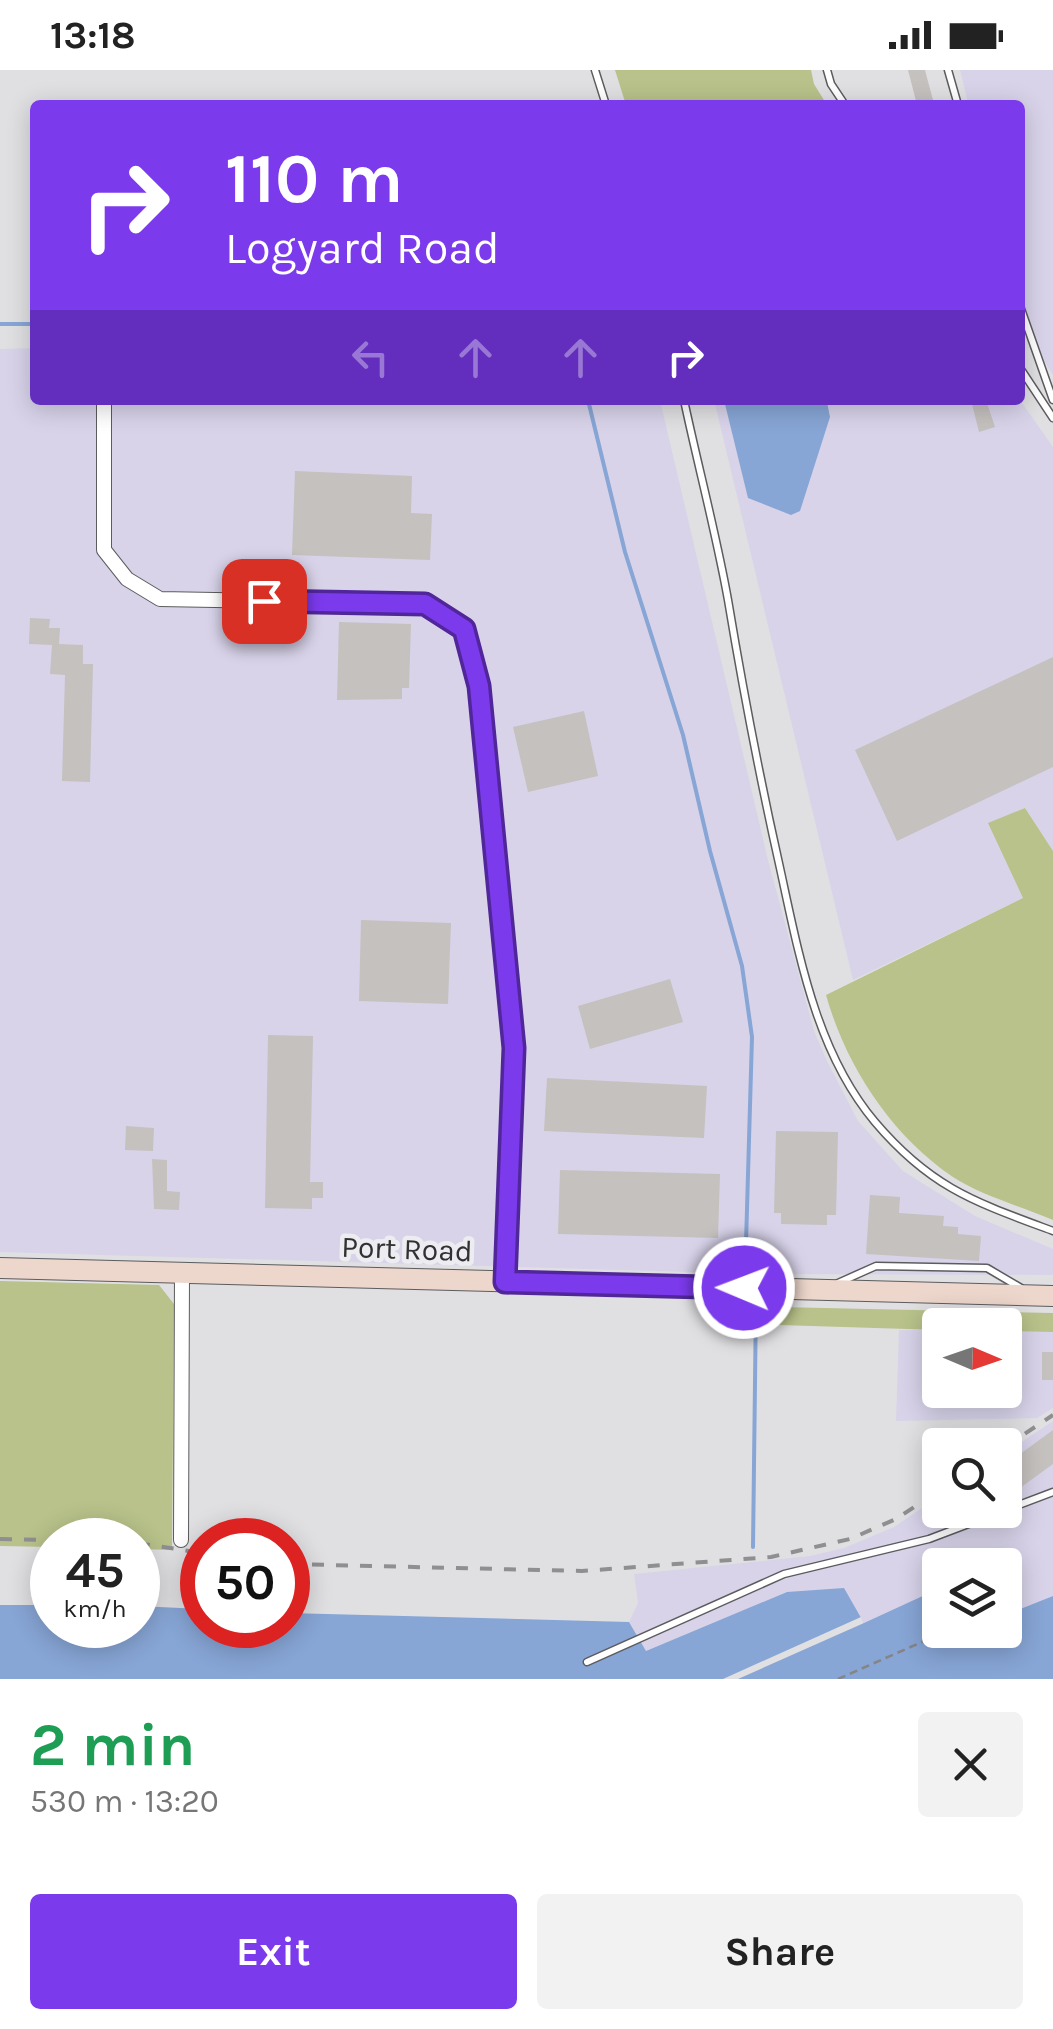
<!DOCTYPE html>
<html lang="en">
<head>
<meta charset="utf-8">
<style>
	:root { --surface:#fff; --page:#f2f2f2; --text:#222; --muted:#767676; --accent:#7c3aed }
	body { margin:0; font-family:Karla,sans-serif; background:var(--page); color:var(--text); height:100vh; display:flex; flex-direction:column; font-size:38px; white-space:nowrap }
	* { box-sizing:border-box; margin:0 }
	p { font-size:32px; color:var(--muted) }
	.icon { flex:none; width:55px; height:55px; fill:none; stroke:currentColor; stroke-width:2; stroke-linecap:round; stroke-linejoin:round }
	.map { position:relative; height:1609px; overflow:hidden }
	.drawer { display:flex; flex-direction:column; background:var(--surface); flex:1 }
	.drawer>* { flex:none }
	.banner { position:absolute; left:30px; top:30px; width:995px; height:305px; border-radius:10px; box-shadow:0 5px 25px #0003; background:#7c3aed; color:#fff; overflow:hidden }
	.needle { width:65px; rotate:92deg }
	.buttons { position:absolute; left:922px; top:1238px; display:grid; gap:20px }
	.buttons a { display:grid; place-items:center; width:100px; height:100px; border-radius:10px; background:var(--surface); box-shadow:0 5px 25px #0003; font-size:50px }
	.speed { position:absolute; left:30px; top:1448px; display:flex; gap:20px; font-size:50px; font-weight:700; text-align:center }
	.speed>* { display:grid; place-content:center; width:130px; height:130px; border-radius:50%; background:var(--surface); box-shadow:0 5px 25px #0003; line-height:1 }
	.speed small { font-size:25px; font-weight:400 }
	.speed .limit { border:15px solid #d22; background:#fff; color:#111 }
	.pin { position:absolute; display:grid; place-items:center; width:85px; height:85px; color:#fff; margin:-42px; border-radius:20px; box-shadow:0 5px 15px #0006 }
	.me { position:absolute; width:110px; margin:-55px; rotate:271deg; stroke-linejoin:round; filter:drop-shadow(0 0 8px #0008) }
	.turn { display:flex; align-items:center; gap:35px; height:210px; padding:0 30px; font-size:45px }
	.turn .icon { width:130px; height:130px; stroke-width:2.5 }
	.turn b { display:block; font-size:70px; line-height:85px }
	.lanes { display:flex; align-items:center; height:95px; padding:0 30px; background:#0003; justify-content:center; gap:50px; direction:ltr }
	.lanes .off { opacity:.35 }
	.round { display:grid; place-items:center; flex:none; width:105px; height:105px; border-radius:10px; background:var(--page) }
	.head { display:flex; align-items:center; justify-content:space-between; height:170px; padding:0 30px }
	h1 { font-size:60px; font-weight:700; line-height:75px; color:#1e9e55 }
	.cta { display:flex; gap:20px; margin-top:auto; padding:20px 30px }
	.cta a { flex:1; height:115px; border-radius:10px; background:var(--accent); color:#fff; font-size:40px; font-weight:700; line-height:115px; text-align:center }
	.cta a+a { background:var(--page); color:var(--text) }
	.status { display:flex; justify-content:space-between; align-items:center; height:70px; padding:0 50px; background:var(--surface); direction:ltr }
	.status svg { height:28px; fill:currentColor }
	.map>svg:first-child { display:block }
	.industrial { fill:#d8d3e9 }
	.green { fill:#b8c28a }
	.water { fill:#87a5d5 }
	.pier { fill:#e0e0e3 }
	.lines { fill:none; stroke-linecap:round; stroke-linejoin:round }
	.stream { stroke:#87a5d5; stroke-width:4 }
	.building { fill:#c5c1bf }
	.lane-casing { stroke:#5c5c5f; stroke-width:9 }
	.street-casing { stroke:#5c5c5f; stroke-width:16 }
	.secondary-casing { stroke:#5c5c5f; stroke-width:22 }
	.path { stroke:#858587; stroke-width:2.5; stroke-dasharray:8 5; stroke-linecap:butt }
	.lane { stroke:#fff; stroke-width:6 }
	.street { stroke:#fff; stroke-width:14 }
	.secondary { stroke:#edd6cb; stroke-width:20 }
	.rail { stroke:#8f8f92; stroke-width:4; stroke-dasharray:12 12; stroke-linecap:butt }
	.route-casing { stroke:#51269a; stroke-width:25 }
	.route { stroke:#7c3aed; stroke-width:18 }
	.labels { text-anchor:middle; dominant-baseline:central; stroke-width:9; stroke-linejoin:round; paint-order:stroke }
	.street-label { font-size:30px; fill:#313133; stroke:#ededf1 }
</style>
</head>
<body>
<div class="status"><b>13:18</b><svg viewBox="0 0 49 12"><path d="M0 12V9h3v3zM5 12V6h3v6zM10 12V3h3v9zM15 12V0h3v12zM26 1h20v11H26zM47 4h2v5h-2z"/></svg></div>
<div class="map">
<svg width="1053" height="1609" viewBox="0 0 1053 1609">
	<rect width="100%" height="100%" fill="#e0e0e3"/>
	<g class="industrial">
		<path d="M 960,0 L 1053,0 L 1053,305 L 1020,252 L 1020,35 L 964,35 L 968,33 Z"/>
		<path d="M 35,278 L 35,330 L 660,330 L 768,790 L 814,961 L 827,991 L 858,1051 L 903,1101 L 975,1146 L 1053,1179 L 1053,1205 L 759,1204 L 0,1182 L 0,279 Z"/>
		<path d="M 714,330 L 1020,330 L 1053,377 L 1053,781 L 1025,738 L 989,753 L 1023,828 L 853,910 Z"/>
		<path d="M 899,1260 L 940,1260 L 940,1320 L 1005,1320 L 1005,1261 L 1053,1262 L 1053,1338 L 1037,1348 L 896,1351 Z"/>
		<path d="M 1053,1351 L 1053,1526 L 1009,1546 L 1005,1545 L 1005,1495 L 940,1495 L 940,1518 L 864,1553 L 787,1522 L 646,1581 L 629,1552 L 638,1533 L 634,1504 L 810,1486 L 844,1478 L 894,1457 L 940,1426 L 940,1440 L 1005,1440 L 1005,1383 Z"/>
	</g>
	<g class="green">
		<path d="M 615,0 L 811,0 L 814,14 L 827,35 L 626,35 Z"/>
		<path d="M 1025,738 L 1053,781 L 1053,1150 C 1023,1137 980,1125 953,1107 C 891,1065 846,996 826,925 L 1023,828 L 988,753 Z"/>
		<path d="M 0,1211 L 159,1215 L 174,1234 L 172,1480 L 138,1479 L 138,1470 L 52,1470 L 52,1477 L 0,1476 Z"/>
		<path d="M 779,1237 L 1053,1243 L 1053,1262 L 1005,1261 L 1005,1255 L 940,1255 L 940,1260 L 779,1255 Z"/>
	</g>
	<g class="water">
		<path d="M 724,330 L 827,332 L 830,347 L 800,441 L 791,445 L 748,428 Z"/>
		<path d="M 844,1518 L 864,1553 L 940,1518 L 940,1560 L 1005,1560 L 1005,1545 L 1053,1526 L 1053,1609 L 0,1609 L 0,1535 L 52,1535 L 52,1555 L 138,1555 L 138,1536 L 202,1539 L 202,1555 L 288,1555 L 288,1543 L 629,1552 L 646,1581 L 787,1522 Z"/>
	</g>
	<path class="pier" d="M 861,1547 L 864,1553 L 738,1609 L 723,1609 Z"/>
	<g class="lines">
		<g class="stream">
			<path d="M 0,254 L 35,254"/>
			<path d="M 588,330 L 625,482 L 683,665 L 710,781 L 742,896 L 752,967 L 746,1173"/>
			<path d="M 753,1477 L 756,1231"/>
		</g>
	</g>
	<g class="building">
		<path d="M 908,0 L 925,0 L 933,30 L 917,35 Z"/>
		<path d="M 971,330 L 986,330 L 995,357 L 979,362 Z"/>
		<path d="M 295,401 L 412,406 L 411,443 L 432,444 L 430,490 L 292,485 Z"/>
		<path d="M 30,548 L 50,549 L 49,558 L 60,558 L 59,574 L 83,575 L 83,594 L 93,594 L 90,712 L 62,711 L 65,605 L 50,604 L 52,575 L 29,574 Z"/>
		<path d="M 339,552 L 411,554 L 409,618 L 402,618 L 402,629 L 337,630 Z"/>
		<path d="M 1053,587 L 1053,697 L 897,771 L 855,680 Z"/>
		<path d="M 584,641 L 598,706 L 528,722 L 513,657 Z"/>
		<path d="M 361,850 L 451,853 L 448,934 L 359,931 Z"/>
		<path d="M 670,909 L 683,952 L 590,979 L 578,936 Z"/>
		<path d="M 268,965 L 313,966 L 310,1112 L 323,1112 L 323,1128 L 312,1128 L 312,1139 L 265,1138 Z"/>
		<path d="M 547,1008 L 707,1016 L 704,1068 L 544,1061 Z"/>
		<path d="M 126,1056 L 154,1058 L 153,1081 L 125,1080 Z"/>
		<path d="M 776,1061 L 838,1062 L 836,1145 L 827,1145 L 827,1155 L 781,1154 L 781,1143 L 774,1143 Z"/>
		<path d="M 152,1089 L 167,1090 L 167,1121 L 180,1122 L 179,1140 L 154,1139 Z"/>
		<path d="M 560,1100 L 720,1104 L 718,1168 L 558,1164 Z"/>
		<path d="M 870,1125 L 900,1127 L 899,1143 L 944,1146 L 943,1156 L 958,1157 L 958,1164 L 981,1166 L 979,1191 L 866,1184 Z"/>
		<rect x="1042" y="1282" width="11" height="28"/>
		<path d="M 1053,1360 L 1053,1394 L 1020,1418 L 1015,1410 L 1005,1417 L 1005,1395 Z"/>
	</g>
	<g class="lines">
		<defs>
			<g id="lane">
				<path d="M 595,0 L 606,35"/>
				<path d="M 827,0 L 831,14 L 845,35"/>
				<path d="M 948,0 L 958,35"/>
				<path d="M 1020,236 L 1053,330"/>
				<path d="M 1020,298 L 1053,348"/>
				<path d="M 684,330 C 698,396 716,463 728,530 C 743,620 760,709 780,798 C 799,885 816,982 875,1052 C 931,1118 975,1132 1053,1161"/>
				<path d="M 838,1213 L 876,1196 L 987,1198 L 1021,1218"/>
				<path d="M 587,1592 L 784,1504 L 929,1469 L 1053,1422"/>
			</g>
			<g id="street">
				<path d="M 104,330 L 104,480 L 127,509 L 160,529 L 425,534 L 464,559 L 479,617 L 511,935 L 514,978 L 505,1212"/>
				<path d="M 181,1470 L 182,1203"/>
			</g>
			<path id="secondary" d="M 0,1198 L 1053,1226"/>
		</defs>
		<use href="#lane" class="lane-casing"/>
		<use href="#street" class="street-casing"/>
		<use href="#secondary" class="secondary-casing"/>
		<path class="path" d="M 838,1609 L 949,1560"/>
		<use href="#lane" class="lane"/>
		<use href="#street" class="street"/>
		<use href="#secondary" class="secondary"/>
		<g class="rail">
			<path d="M 1005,1377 L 1053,1345"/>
			<path d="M 0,1469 L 52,1470"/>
			<path d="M 138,1473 L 202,1483"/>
			<path d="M 288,1494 L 582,1501 L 771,1487 L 850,1469 L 896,1449 L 940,1420"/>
		</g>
	</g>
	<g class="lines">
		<defs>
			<path id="route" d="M 264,531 L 425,534 L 464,559 L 479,616 L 514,978 L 505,1212 L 744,1218"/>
		</defs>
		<use href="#route" class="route-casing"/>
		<use href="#route" class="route"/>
	</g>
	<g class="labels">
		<g class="street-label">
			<text transform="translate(407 1179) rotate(2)">Port Road</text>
		</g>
	</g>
</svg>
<div class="buttons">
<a><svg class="needle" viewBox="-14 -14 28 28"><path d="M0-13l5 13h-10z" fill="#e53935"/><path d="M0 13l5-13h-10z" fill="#767676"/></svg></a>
<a><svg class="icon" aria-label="search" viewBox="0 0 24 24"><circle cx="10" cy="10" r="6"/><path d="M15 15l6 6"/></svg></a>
<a><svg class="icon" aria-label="layers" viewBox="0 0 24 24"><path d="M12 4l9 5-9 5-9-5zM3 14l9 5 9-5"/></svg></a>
</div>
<div class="speed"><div>45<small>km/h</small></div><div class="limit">50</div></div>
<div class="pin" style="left:264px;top:531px;background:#d93025"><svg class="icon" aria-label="arrive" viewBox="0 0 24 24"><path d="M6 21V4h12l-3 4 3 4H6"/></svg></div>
<svg class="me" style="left:744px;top:1218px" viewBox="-20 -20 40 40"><circle r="17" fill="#7c3aed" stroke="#fff" stroke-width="3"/><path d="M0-11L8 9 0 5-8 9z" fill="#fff"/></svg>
<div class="banner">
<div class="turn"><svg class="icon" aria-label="right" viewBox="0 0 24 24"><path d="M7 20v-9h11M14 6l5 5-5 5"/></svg><div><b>110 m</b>Logyard Road</div></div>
<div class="lanes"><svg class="icon off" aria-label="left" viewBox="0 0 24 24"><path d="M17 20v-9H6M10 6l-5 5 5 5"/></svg><svg class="icon off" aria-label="ahead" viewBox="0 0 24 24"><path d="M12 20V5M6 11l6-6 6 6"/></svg><svg class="icon off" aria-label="ahead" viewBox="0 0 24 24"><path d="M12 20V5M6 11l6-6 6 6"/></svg><svg class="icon" aria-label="right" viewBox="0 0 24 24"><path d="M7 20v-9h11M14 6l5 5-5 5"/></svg></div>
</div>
</div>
<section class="drawer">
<div class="head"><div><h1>2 min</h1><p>530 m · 13:20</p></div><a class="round"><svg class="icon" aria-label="close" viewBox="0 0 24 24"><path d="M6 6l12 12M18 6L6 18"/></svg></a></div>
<div class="cta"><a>Exit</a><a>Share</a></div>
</section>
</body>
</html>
